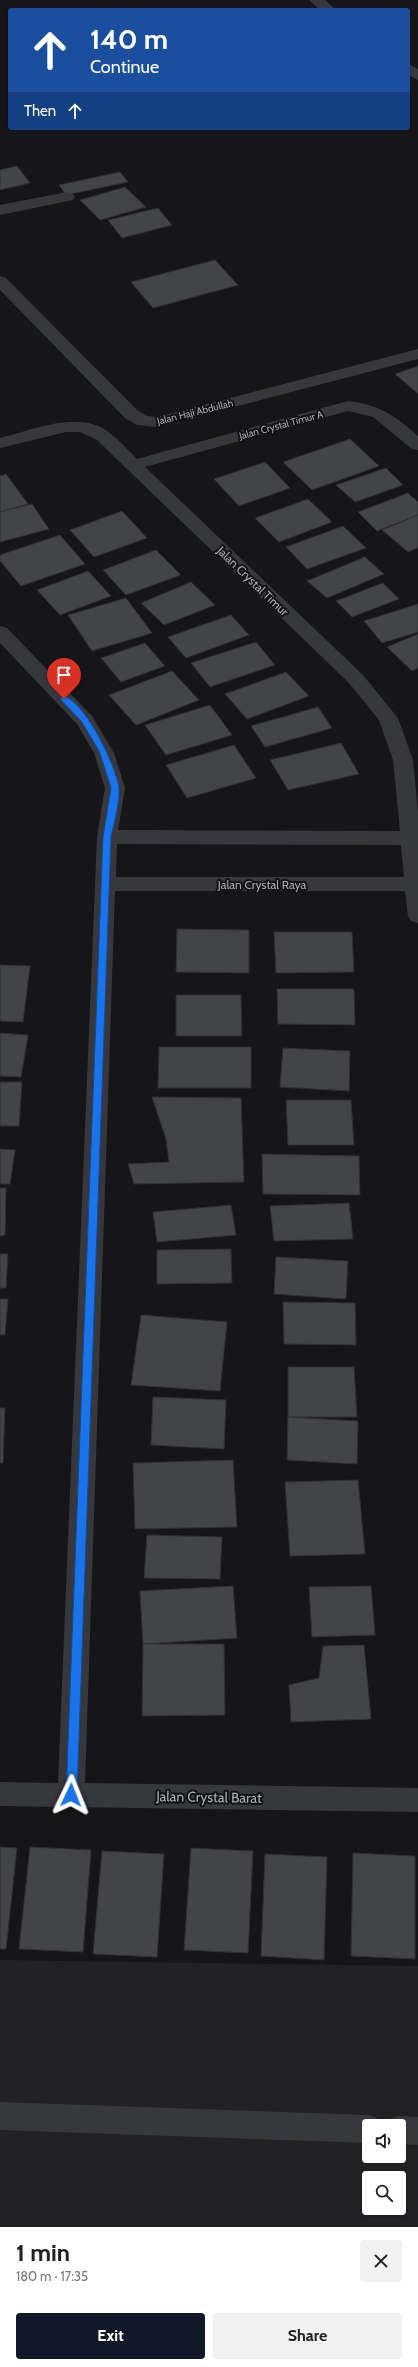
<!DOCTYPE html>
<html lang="en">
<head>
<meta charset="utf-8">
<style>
	:root { --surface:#fff; --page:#f2f2f2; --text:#202124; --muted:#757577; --accent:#111827 }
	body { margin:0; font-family:Cabin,sans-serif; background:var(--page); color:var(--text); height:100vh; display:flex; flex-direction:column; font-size:15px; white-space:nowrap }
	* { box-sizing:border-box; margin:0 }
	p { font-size:13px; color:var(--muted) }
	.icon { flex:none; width:22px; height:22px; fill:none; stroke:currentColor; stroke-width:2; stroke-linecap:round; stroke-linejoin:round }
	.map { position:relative; height:2227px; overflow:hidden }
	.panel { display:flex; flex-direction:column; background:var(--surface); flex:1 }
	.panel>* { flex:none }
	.hud { position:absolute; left:8px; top:8px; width:402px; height:122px; border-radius:4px; box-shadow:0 1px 3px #0004; background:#1a4fa0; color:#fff; overflow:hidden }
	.buttons { position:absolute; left:362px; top:2119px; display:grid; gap:8px }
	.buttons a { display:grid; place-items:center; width:44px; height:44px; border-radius:4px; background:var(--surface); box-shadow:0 1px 3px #0004; font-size:20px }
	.pin { position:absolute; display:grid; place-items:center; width:34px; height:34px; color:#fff; margin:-41px -17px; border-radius:50% 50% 50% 0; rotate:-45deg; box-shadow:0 0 4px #0007 }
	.pin .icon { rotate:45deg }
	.me { position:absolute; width:44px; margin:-22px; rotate:2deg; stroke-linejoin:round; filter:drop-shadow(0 0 3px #0008) }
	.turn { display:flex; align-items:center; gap:14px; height:84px; padding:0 16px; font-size:18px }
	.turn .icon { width:52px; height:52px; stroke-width:2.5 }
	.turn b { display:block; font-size:28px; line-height:34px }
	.then { display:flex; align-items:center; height:38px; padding:0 16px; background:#0003; gap:8px; font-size:15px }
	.round { display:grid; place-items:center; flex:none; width:42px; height:42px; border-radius:4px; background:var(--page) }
	.overview { display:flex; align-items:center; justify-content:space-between; height:68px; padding:0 16px }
	h1 { font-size:24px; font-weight:800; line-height:30px }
	.action { display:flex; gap:8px; margin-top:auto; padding:8px 16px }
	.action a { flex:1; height:46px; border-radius:4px; background:var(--accent); color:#fff; font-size:16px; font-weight:800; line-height:46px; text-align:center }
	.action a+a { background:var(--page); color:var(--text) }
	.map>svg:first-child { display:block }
	.built { fill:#222225; fill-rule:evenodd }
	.building { fill:#434448; stroke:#303034 }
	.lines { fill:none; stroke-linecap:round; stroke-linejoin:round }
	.minor { fill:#37383d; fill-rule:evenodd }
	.route { fill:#1a73e8; stroke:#114b97 }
	.labels { text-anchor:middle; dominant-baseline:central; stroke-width:4; stroke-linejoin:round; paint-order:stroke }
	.far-street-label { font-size:10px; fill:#a9aeb8; stroke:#111113 }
	.street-label { font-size:12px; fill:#a9aeb8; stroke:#111113 }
	.near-street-label { font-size:14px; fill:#a9aeb8; stroke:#111113 }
</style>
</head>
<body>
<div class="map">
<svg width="418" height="2227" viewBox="0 0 418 2227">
	<rect width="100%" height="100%" fill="#161618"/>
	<path class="built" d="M 0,1960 L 418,1966 L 418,2227 L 0,2227 ZM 369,2126 L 399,2126 L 399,2156 L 369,2156 ZM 369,2178 L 399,2178 L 399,2208 L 369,2208 Z"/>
	<g class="building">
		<path d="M 17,166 L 30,183 L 0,190 L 0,170 Z"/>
		<path d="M 120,172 L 128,182 L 66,195 L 59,185 Z"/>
		<path d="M 125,187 L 146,207 L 100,220 L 80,200 Z"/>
		<path d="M 158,208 L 172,225 L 122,238 L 108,220 Z"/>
		<path d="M 215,260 L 238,285 L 153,308 L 131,282 Z"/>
		<path d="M 418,366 L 418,393 L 417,393 L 395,374 Z"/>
		<path d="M 350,439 L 379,466 L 312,490 L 283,462 Z"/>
		<path d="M 265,462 L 290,488 L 239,506 L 214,479 Z"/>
		<path d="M 386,468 L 403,485 L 355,502 L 336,485 Z"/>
		<path d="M 6,474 L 28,504 L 0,512 L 0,476 Z"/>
		<path d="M 408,493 L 418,502 L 418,515 L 377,531 L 358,512 Z"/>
		<path d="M 308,499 L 332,522 L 279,542 L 255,518 Z"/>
		<path d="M 32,504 L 49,529 L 0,542 L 0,512 Z"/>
		<path d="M 122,511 L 147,538 L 94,557 L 70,530 Z"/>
		<path d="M 418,515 L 418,548 L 408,552 L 382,530 Z"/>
		<path d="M 343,526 L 366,548 L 307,569 L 286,547 Z"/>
		<path d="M 60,535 L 85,564 L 21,586 L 0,561 L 0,555 Z"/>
		<path d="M 156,550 L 181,575 L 126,595 L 103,570 Z"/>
		<path d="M 365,557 L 384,574 L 327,598 L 307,581 Z"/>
		<path d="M 88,571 L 111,596 L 60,615 L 37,590 Z"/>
		<path d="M 191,582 L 215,605 L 164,625 L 141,603 Z"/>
		<path d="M 383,583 L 399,599 L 352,617 L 336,601 Z"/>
		<path d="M 126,598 L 152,633 L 92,651 L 68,615 Z"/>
		<path d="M 418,604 L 418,632 L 382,643 L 364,621 Z"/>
		<path d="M 231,615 L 249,635 L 186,658 L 168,637 Z"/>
		<path d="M 418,634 L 418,668 L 412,671 L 387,647 Z"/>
		<path d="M 256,642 L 275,665 L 210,687 L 191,663 Z"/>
		<path d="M 145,643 L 165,666 L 121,682 L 101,658 Z"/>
		<path d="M 172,671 L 199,700 L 136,725 L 109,695 Z"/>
		<path d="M 286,672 L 309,696 L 247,719 L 225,694 Z"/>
		<path d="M 210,705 L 232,735 L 166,755 L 145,725 Z"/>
		<path d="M 318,707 L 332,728 L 265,747 L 251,726 Z"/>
		<path d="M 341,743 L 359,774 L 288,790 L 270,760 Z"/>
		<path d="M 234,745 L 256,778 L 187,798 L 166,765 Z"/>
		<path d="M 177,929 L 249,930 L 249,973 L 176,972 Z"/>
		<path d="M 274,932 L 352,932 L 354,972 L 276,973 Z"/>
		<path d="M 0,965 L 30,966 L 23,1022 L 0,1021 Z"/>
		<path d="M 277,989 L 354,989 L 355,1025 L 278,1024 Z"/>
		<path d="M 176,995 L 241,995 L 242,1036 L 176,1036 Z"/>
		<path d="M 0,1033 L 28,1035 L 21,1077 L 0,1076 Z"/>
		<path d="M 159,1047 L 251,1047 L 251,1088 L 158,1088 Z"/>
		<path d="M 283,1048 L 350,1051 L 349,1091 L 280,1087 Z"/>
		<path d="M 0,1082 L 22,1082 L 19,1126 L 0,1126 Z"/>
		<path d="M 152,1097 L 241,1098 L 244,1182 L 134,1184 L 128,1164 L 169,1162 L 166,1139 Z"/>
		<path d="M 286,1100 L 351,1100 L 354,1145 L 288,1145 Z"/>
		<path d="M 0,1149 L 15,1150 L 10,1184 L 0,1184 Z"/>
		<path d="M 262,1154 L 359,1156 L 360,1195 L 263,1194 Z"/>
		<path d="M 0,1188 L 6,1188 L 5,1235 L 0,1236 Z"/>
		<path d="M 349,1203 L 353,1239 L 274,1241 L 270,1206 Z"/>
		<path d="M 231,1205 L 236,1235 L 157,1242 L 153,1212 Z"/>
		<path d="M 231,1249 L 232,1283 L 157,1284 L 157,1250 Z"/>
		<path d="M 0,1254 L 8,1254 L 6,1288 L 0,1288 Z"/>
		<path d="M 276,1257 L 348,1261 L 346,1299 L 274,1294 Z"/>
		<path d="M 0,1299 L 8,1299 L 5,1335 L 0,1335 Z"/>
		<path d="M 283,1302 L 355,1303 L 356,1345 L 284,1344 Z"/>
		<path d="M 141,1315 L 227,1322 L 220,1391 L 131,1385 Z"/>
		<path d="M 288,1367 L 354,1367 L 357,1417 L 288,1417 Z"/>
		<path d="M 153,1397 L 226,1400 L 224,1449 L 151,1445 Z"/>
		<path d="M 0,1408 L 5,1408 L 3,1463 L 0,1463 Z"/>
		<path d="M 288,1417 L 358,1421 L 357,1464 L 287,1460 Z"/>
		<path d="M 233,1460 L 237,1527 L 135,1529 L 133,1463 Z"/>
		<path d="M 358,1480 L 365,1554 L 290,1556 L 285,1482 Z"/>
		<path d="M 147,1535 L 222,1537 L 220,1579 L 144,1578 Z"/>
		<path d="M 233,1586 L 237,1638 L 143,1644 L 140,1591 Z"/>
		<path d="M 371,1586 L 375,1635 L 312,1637 L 309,1587 Z"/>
		<path d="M 143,1644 L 224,1644 L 225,1715 L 142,1716 Z"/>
		<path d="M 364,1645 L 371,1719 L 291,1722 L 289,1685 L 319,1678 L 323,1646 Z"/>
		<path d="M 0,1847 L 17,1848 L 6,1949 L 0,1949 Z"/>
		<path d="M 30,1847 L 91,1850 L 83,1952 L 19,1949 Z"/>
		<path d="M 191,1848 L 253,1851 L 248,1953 L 184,1950 Z"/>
		<path d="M 102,1851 L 164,1854 L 157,1957 L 93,1954 Z"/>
		<path d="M 353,1853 L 415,1856 L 415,1959 L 351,1956 Z"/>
		<path d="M 265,1854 L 327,1857 L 324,1960 L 261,1956 Z"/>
	</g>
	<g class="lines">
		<g class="minor">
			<path d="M 309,0 L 325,0 L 336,10 L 320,10 Z"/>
			<path d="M 408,64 L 418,69 L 418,80 L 408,75 Z"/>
			<path d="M 67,192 L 73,194 L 75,197 L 73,200 L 0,215 L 0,205 Z"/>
			<path d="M 0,276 L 6,278 L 137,410 L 147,416 L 157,417 L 418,349 L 418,359 L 157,427 L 137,425 L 125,418 L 0,290 Z"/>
			<path d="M 348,401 C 378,404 396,416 418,436 L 418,450 L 412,449 L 373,417 L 348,411 L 145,467 L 363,675 L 398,718 L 413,760 L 418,812 L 418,923 L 411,921 L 408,916 L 405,891 L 115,891 L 85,1783 L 418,1788 L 418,1812 L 0,1806 L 0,1782 L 58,1783 L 97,837 L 105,788 L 94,753 L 77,724 L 0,643 L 0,626 L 7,628 L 92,716 L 114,753 L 125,788 L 118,830 L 400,831 L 393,760 L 379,720 L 349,683 L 97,440 L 80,432 L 66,432 L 0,448 L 0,438 C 34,430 79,409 110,433 C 119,440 128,450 137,459 ZM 117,844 L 401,845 L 404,877 L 116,877 Z"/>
			<path d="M 0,2102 L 369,2115 L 379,2119 L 382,2126 L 369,2126 L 369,2143 L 0,2130 Z"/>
			<path d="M 399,2116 L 418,2117 L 418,2145 L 399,2144 L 399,2126 L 386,2126 L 389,2120 Z"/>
		</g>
	</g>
	<path class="route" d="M 64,696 C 86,703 116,766 119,788 C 120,803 114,822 111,837 L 77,1795 L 71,1800 L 66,1795 L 103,837 L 111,788 L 100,753 L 82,722 L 60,699 Z"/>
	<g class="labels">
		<g class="far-street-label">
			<text transform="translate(195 412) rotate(-14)">Jalan Haji Abdullah</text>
			<text transform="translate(281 425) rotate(-15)">Jalan Crystal Timur A</text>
		</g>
		<g class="street-label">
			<text transform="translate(253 581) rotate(44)">Jalan Crystal Timur</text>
			<text x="262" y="884">Jalan Crystal Raya</text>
		</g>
		<g class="near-street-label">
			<text transform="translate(209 1797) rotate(1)">Jalan Crystal Barat</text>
		</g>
	</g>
</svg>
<div class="buttons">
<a><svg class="icon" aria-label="sound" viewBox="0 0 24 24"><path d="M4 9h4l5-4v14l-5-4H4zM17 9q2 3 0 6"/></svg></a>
<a><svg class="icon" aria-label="search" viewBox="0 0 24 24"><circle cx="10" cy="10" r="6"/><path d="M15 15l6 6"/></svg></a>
</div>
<div class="pin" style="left:64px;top:699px;background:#d93025"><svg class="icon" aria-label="arrive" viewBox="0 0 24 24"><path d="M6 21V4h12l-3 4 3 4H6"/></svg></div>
<svg class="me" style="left:71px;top:1795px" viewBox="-20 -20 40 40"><path d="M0-17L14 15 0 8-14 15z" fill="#1a73e8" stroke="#fff" stroke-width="4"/></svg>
<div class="hud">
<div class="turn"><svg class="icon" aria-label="ahead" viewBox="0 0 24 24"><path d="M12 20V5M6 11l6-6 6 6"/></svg><div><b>140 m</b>Continue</div></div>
<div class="then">Then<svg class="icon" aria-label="ahead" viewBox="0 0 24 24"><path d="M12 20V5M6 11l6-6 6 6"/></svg></div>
</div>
</div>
<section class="panel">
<div class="overview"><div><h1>1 min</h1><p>180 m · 17:35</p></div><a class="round"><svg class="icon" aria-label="close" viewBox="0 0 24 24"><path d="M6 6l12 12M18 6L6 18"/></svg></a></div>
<div class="action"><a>Exit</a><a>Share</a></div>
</section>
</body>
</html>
